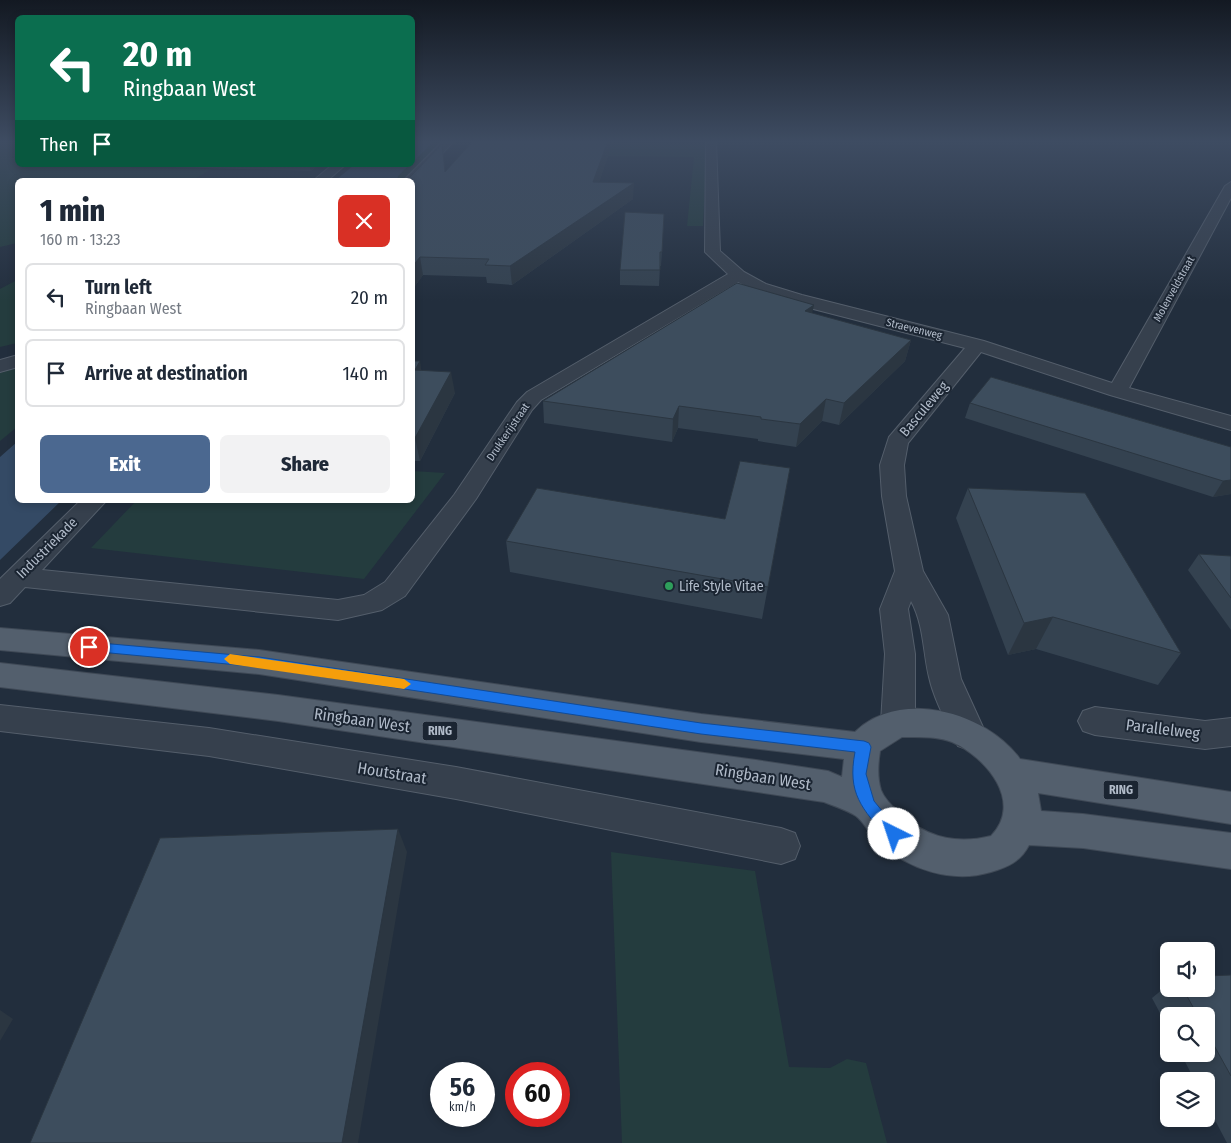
<!DOCTYPE html>
<html lang="en">
<head>
<meta charset="utf-8">
<style>
	:root { --surface:#fff; --page:#f2f2f3; --text:#1f2937; --muted:#747a83; --line:#e0e1e3; --accent:#4b6890 }
	body { margin:0; font-family:"Fira Sans Condensed",sans-serif; background:var(--page); color:var(--text); height:100vh; display:flex; flex-direction:column; font-size:19px; white-space:nowrap }
	* { box-sizing:border-box; margin:0 }
	p { font-size:16px; color:var(--muted) }
	.icon { flex:none; width:28px; height:28px; fill:none; stroke:currentColor; stroke-width:2; stroke-linecap:round; stroke-linejoin:round }
	.map { position:relative; flex:1; overflow:hidden }
	.sheet { position:absolute; left:15px; top:178px; width:400px; height:325px; display:flex; flex-direction:column; background:var(--surface); border-radius:8px; box-shadow:0 2px 8px #0003 }
	.sheet>* { flex:none }
	.top-card { position:absolute; left:15px; top:15px; width:400px; height:152px; border-radius:8px; box-shadow:0 2px 8px #0003; background:#0b6e4f; color:#fff; overflow:hidden }
	.tools { position:absolute; left:1160px; top:942px; display:grid; gap:10px }
	.tools a { display:grid; place-items:center; width:55px; height:55px; border-radius:8px; background:var(--surface); box-shadow:0 2px 8px #0003; font-size:25px }
	.speed { position:absolute; left:430px; top:1062px; display:flex; gap:10px; font-size:25px; font-weight:700; text-align:center }
	.speed>* { display:grid; place-content:center; width:65px; height:65px; border-radius:50%; background:var(--surface); box-shadow:0 2px 8px #0003; line-height:1 }
	.speed small { font-size:12px; font-weight:400 }
	.speed .limit { border:8px solid #d22; background:#fff; color:#111 }
	.pin { position:absolute; display:grid; place-items:center; width:42px; height:42px; color:#fff; margin:-21px; border:2px solid #fff; border-radius:50%; box-shadow:0 1px 5px #0007 }
	.me { position:absolute; width:55px; margin:-28px; rotate:319deg; stroke-linejoin:round; filter:drop-shadow(0 0 4px #0008) }
	.turn { display:flex; align-items:center; gap:18px; height:105px; padding:0 25px; font-size:22px }
	.turn .icon { width:65px; height:65px; stroke-width:2.5 }
	.turn b { display:block; font-size:35px; line-height:42px }
	.then { display:flex; align-items:center; height:48px; padding:0 25px; background:#0003; gap:10px; font-size:19px }
	.round { display:grid; place-items:center; flex:none; width:52px; height:52px; border-radius:8px; background:var(--page) }
	.head { display:flex; align-items:center; justify-content:space-between; height:85px; padding:0 25px }
	h1 { font-size:30px; font-weight:800; line-height:38px }
	.cta { display:flex; gap:10px; margin-top:auto; padding:10px 25px }
	.cta a { flex:1; height:58px; border-radius:8px; background:var(--accent); color:#fff; font-size:20px; font-weight:800; line-height:58px; text-align:center }
	.cta a+a { background:var(--page); color:var(--text) }
	ul { padding:0; list-style:none }
	li { display:flex; align-items:center; gap:15px; height:68px; margin:0 10px 8px; padding:0 15px; border:2px solid var(--line); border-radius:8px }
	li div { flex:1 }
	li b { display:block; font-size:19px }
	li em { font-style:normal }
	.map>svg:first-child { display:block }
	.green { fill:#243c3e }
	.water { fill:#344a65 }
	.lines { fill:none; stroke-linecap:round; stroke-linejoin:round }
	.minor-casing { stroke:#545e6b; stroke-width:2 }
	.primary-casing { stroke:#3f4956; stroke-width:2 }
	.minor { fill:#36404d; fill-rule:evenodd }
	.primary { fill:#535f6d; fill-rule:evenodd }
	.wall { fill:#344250 }
	.shaded-wall { fill:#2b3641 }
	.building { fill:#3d4d5d; stroke:#2b3641 }
	.route { fill:#1a73e8; stroke:#114b97 }
	.slow { fill:#f59e0b }
	.leisure-dot { fill:#2e9e5b; stroke:#1b2532; stroke-width:2 }
	.labels { text-anchor:middle; dominant-baseline:central; stroke-width:4; stroke-linejoin:round; paint-order:stroke }
	.far-street-label { font-size:11px; fill:#b1bbc9; stroke:#1b2532 }
	.shield { fill:#1b2532; stroke:#848e9c; stroke-width:1 }
	.shield-label { font-size:12px; font-weight:bold; fill:#b1bbc9 }
	.street-label { font-size:14px; fill:#b1bbc9; stroke:#1b2532 }
	.poi-label { font-size:14px; fill:#b1bbc9; stroke:#1b2532; text-anchor:start }
	.near-street-label { font-size:16px; fill:#b1bbc9; stroke:#1b2532 }
</style>
</head>
<body>
<div class="map">
<svg width="1231" height="1143" viewBox="0 0 1231 1143">
	<rect width="100%" height="100%" fill="#222e3d"/>
	<g class="green">
		<path d="M 0,141 L 17,141 L 18,165 L 135,165 L 130,168 L 211,169 L 193,180 L 18,180 L 17,243 L 0,247 Z"/>
		<path d="M 434,141 L 442,141 L 404,179 L 399,178 L 397,176 L 409,165 L 412,165 L 413,162 Z"/>
		<path d="M 610,142 L 707,145 L 703,226 L 687,226 L 694,157 L 606,156 Z"/>
		<path d="M 17,280 L 17,343 L 0,347 L 0,289 Z"/>
		<path d="M 17,368 L 17,427 L 0,441 L 0,373 Z"/>
		<path d="M 413,471 L 445,473 L 364,579 L 91,548 L 137,500 L 412,500 Z"/>
		<path d="M 611,852 L 755,871 L 789,1067 L 830,1068 L 847,1059 L 866,1063 L 887,1143 L 622,1143 Z"/>
	</g>
	<g class="water">
		<path d="M 413,141 L 434,141 L 413,162 Z"/>
		<path d="M 354,165 L 409,165 L 398,176 L 397,180 L 336,180 Z"/>
		<path d="M 17,442 L 18,500 L 62,500 L 0,560 L 0,457 Z"/>
	</g>
	<g class="lines">
		<defs>
			<g id="minor">
				<path d="M 443,141 L 454,141 L 414,183 L 412,180 L 404,180 Z"/>
				<path d="M 706,141 L 716,141 L 720,251 L 744,272 L 766,284 L 802,295 L 984,341 L 1112,383 L 1225,186 L 1231,182 L 1231,198 L 1129,388 L 1231,416 L 1231,430 L 1110,395 L 981,352 L 908,443 L 904,465 L 906,496 L 923,571 L 948,615 L 961,679 L 987,736 L 982,746 L 970,750 L 958,746 C 948,725 934,700 929,677 C 923,652 924,625 911,601 L 908,609 L 915,654 L 915,723 L 910,733 L 898,737 L 886,733 L 881,723 L 885,654 L 880,609 L 895,571 L 882,496 L 880,465 L 889,437 L 965,348 L 790,303 L 754,290 L 738,282 L 541,400 L 532,410 L 476,499 L 405,596 L 382,610 L 338,620 L 25,587 L 10,603 L 0,606 L 0,579 L 81,500 L 107,500 L 42,570 L 338,600 L 364,595 L 385,582 L 454,495 L 517,402 L 527,392 L 728,274 L 705,252 Z"/>
				<path d="M 332,165 L 345,165 L 328,180 L 314,180 Z"/>
				<path d="M 18,355 L 18,367 L 0,372 L 0,360 Z"/>
				<path d="M 0,705 L 209,728 L 456,767 L 781,828 L 795,833 L 800,846 L 795,859 L 781,864 L 456,799 L 209,756 L 0,731 Z"/>
				<path d="M 1095,707 L 1205,721 L 1231,718 L 1231,746 L 1205,749 L 1095,735 L 1083,731 L 1078,721 L 1083,711 Z"/>
			</g>
			<path id="primary" d="M 0,628 L 259,650 L 701,714 L 855,732 C 900,688 986,712 1020,759 L 1231,792 L 1231,824 L 1038,793 L 1041,811 L 1083,814 L 1231,833 L 1231,869 L 1083,848 L 1029,845 C 1021,861 1008,867 991,872 C 951,884 908,869 878,842 C 870,835 864,822 856,816 C 847,810 834,806 824,802 L 278,721 L 0,687 L 0,663 L 278,695 L 756,760 L 828,771 L 842,777 L 844,759 L 701,742 L 259,674 L 0,650 ZM 902,737 C 918,737 937,736 952,742 C 986,757 1024,802 991,836 C 955,845 924,837 898,811 C 892,806 884,798 881,790 C 877,777 878,764 880,751 Z"/>
		</defs>
		<use href="#minor" class="minor-casing"/>
		<use href="#primary" class="primary-casing"/>
		<use href="#minor" class="minor"/>
		<use href="#primary" class="primary"/>
	</g>
	<g class="wall">
		<path d="M 613,141 L 599,182 L 633,199 L 512,285 L 487,283 L 486,277 L 423,275 L 412,290 L 412,180 L 445,172 Z"/>
		<path d="M 170,165 L 318,165 L 311,171 L 171,167 Z"/>
		<path d="M 664,214 L 661,266 L 660,266 L 659,286 L 620,285 L 620,270 Z"/>
		<path d="M 812,313 L 911,340 L 905,361 L 839,425 L 822,421 L 796,447 L 758,441 L 758,439 L 678,428 L 672,442 L 544,423 L 543,401 Z"/>
		<path d="M 412,361 L 421,370 L 455,393 L 420,461 L 412,461 Z"/>
		<path d="M 970,403 L 1231,447 L 1231,494 L 1213,497 L 965,418 Z"/>
		<path d="M 790,468 L 762,619 L 510,572 L 506,541 L 725,519 Z"/>
		<path d="M 968,488 L 1181,653 L 1158,685 L 1036,649 L 1008,655 L 956,518 Z"/>
		<path d="M 1199,554 L 1231,556 L 1231,630 L 1188,570 Z"/>
		<path d="M 1231,975 L 1231,1143 L 1227,1143 L 1206,1103 L 1206,1081 L 1195,1081 L 1181,1054 L 1206,1054 L 1206,1016 L 1169,1016 L 1169,1030 L 1152,998 L 1169,984 L 1169,989 L 1206,989 Z"/>
	</g>
	<g class="shaded-wall">
		<path d="M 608,141 L 613,141 L 594,198 L 593,182 Z"/>
		<path d="M 309,165 L 318,165 L 311,171 Z"/>
		<path d="M 634,183 L 633,199 L 512,285 L 510,266 Z"/>
		<path d="M 420,257 L 423,275 L 412,290 L 412,267 Z"/>
		<path d="M 814,305 L 810,324 L 805,311 Z"/>
		<path d="M 911,340 L 905,361 L 839,425 L 844,403 Z"/>
		<path d="M 420,361 L 423,383 L 415,370 Z"/>
		<path d="M 451,372 L 455,393 L 420,461 L 415,438 Z"/>
		<path d="M 826,399 L 822,421 L 796,447 L 800,424 Z"/>
		<path d="M 679,406 L 678,428 L 672,442 L 673,419 Z"/>
		<path d="M 1231,480 L 1231,494 L 1213,497 L 1223,481 Z"/>
		<path d="M 1053,617 L 1036,649 L 1008,655 L 1024,623 Z"/>
		<path d="M 398,829 L 407,852 L 358,1143 L 342,1143 Z"/>
		<path d="M 0,1010 L 13,1019 L 0,1041 Z"/>
	</g>
	<g class="building">
		<path d="M 473,141 L 608,141 L 593,182 L 634,183 L 510,266 L 485,265 L 489,259 L 420,257 L 412,267 L 412,180 L 407,180 L 442,144 L 445,172 Z"/>
		<path d="M 625,212 L 664,214 L 662,252 L 660,252 L 660,270 L 620,270 Z"/>
		<path d="M 737,283 L 814,305 L 805,311 L 911,340 L 844,403 L 826,399 L 800,424 L 761,419 L 761,417 L 679,406 L 673,419 L 543,401 Z"/>
		<path d="M 412,361 L 420,361 L 415,370 L 451,372 L 415,438 L 412,438 Z"/>
		<path d="M 991,377 L 1231,447 L 1231,480 L 1223,481 L 970,403 Z"/>
		<path d="M 740,461 L 790,468 L 768,587 L 506,541 L 537,488 L 725,519 Z"/>
		<path d="M 968,488 L 1085,493 L 1181,653 L 1053,617 L 1024,623 Z"/>
		<path d="M 1199,554 L 1231,556 L 1231,598 Z"/>
		<path d="M 398,829 L 342,1143 L 30,1143 L 160,838 Z"/>
		<path d="M 1231,975 L 1231,1076 L 1206,1031 L 1206,1016 L 1198,1016 L 1183,989 L 1206,989 L 1206,976 Z"/>
	</g>
	<linearGradient id="sky" x2="0" y2="1"><stop stop-color="#131922"/><stop offset="0.47" stop-color="#3e4c62"/><stop offset="1" stop-color="#3e4c62" stop-opacity="0"/></linearGradient>
	<rect width="1231" height="301" fill="url(#sky)"/>
	<path class="route" d="M 89,642 L 259,657 L 701,723 L 864,741 L 869,743 L 871,747 L 866,774 L 874,801 L 901,834 L 899,839 L 894,841 L 888,839 C 862,808 847,794 855,752 L 701,734 L 259,667 L 89,651 L 83,647 Z"/>
	<path class="slow" d="M 230,654 L 404,679 L 411,684 L 404,689 L 230,664 L 224,659 Z"/>
	<circle class="leisure-dot" cx="669" cy="586" r="5"/>
	<g class="labels">
		<g class="far-street-label">
			<text transform="translate(1174 289) rotate(-61)">Molenveldstraat</text>
			<text transform="translate(914 329) rotate(14)">Straevenweg</text>
			<text transform="translate(508 432) rotate(-56)">Drukkerijstraat</text>
		</g>
		<g class="shield">
			<rect x="422.5" y="721.5" width="35" height="19" rx="4"/>
			<rect x="1103.5" y="780.5" width="35" height="19" rx="4"/>
		</g>
		<g class="shield-label">
			<text x="440" y="731">RING</text>
			<text x="1121" y="790">RING</text>
		</g>
		<g class="street-label">
			<text transform="translate(924 409) rotate(-50)">Basculeweg</text>
			<text transform="translate(47 548) rotate(-45)">Industriekade</text>
		</g>
		<g class="poi-label">
			<text x="679" y="586">Life Style Vitae</text>
		</g>
		<g class="near-street-label">
			<text transform="translate(362 720) rotate(8)">Ringbaan West</text>
			<text transform="translate(1163 729) rotate(7)">Parallelweg</text>
			<text transform="translate(392 773) rotate(9)">Houtstraat</text>
			<text transform="translate(763 777) rotate(9)">Ringbaan West</text>
		</g>
	</g>
</svg>
<div class="tools">
<a><svg class="icon" aria-label="sound" viewBox="0 0 24 24"><path d="M4 9h4l5-4v14l-5-4H4zM17 9q2 3 0 6"/></svg></a>
<a><svg class="icon" aria-label="search" viewBox="0 0 24 24"><circle cx="10" cy="10" r="6"/><path d="M15 15l6 6"/></svg></a>
<a><svg class="icon" aria-label="layers" viewBox="0 0 24 24"><path d="M12 4l9 5-9 5-9-5zM3 14l9 5 9-5"/></svg></a>
</div>
<div class="speed"><div>56<small>km/h</small></div><div class="limit">60</div></div>
<div class="pin" style="left:89px;top:647px;background:#d93025"><svg class="icon" aria-label="arrive" viewBox="0 0 24 24"><path d="M6 21V4h12l-3 4 3 4H6"/></svg></div>
<svg class="me" style="left:894px;top:834px" viewBox="-20 -20 40 40"><circle r="19" fill="#fff"/><path d="M0-13L10 11 0 6-10 11z" fill="#1a73e8"/></svg>
<div class="top-card">
<div class="turn"><svg class="icon" aria-label="left" viewBox="0 0 24 24"><path d="M17 20v-9H6M10 6l-5 5 5 5"/></svg><div><b>20 m</b>Ringbaan West</div></div>
<div class="then">Then<svg class="icon" aria-label="arrive" viewBox="0 0 24 24"><path d="M6 21V4h12l-3 4 3 4H6"/></svg></div>
</div>
<section class="sheet">
<div class="head"><div><h1>1 min</h1><p>160 m · 13:23</p></div><a class="round" style="background:#d93025;color:#fff"><svg class="icon" aria-label="close" viewBox="0 0 24 24"><path d="M6 6l12 12M18 6L6 18"/></svg></a></div>
<ul>
<li><svg class="icon" aria-label="left" viewBox="0 0 24 24"><path d="M17 20v-9H6M10 6l-5 5 5 5"/></svg><div><b>Turn left</b><p>Ringbaan West</p></div><em>20 m</em></li>
<li><svg class="icon" aria-label="arrive" viewBox="0 0 24 24"><path d="M6 21V4h12l-3 4 3 4H6"/></svg><div><b>Arrive at destination</b></div><em>140 m</em></li>
</ul>
<div class="cta"><a>Exit</a><a>Share</a></div>
</section>
</div>
</body>
</html>
